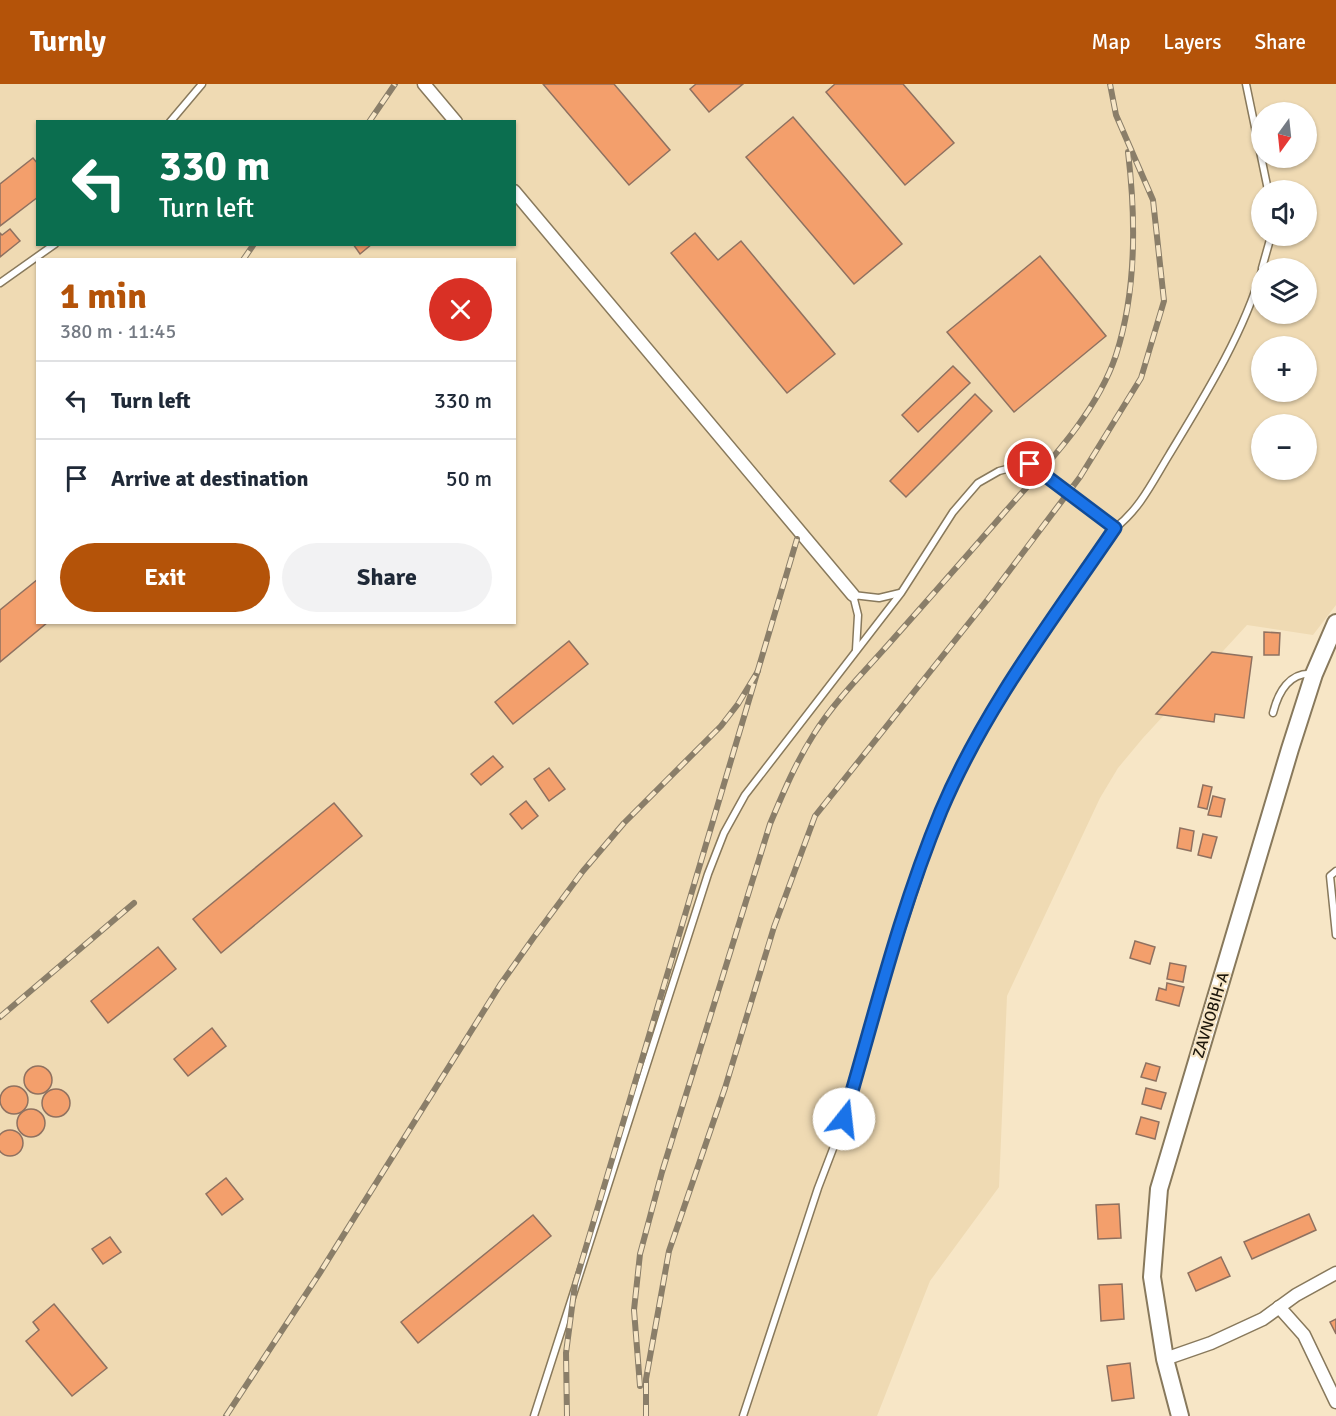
<!DOCTYPE html>
<html lang="en">
<head>
<meta charset="utf-8">
<style>
	:root { --surface:#fff; --page:#f2f2f3; --text:#1f2937; --muted:#747a83; --line:#e0e1e3; --accent:#b45309 }
	body { margin:0; font-family:Signika,sans-serif; background:var(--page); color:var(--text); height:100vh; display:flex; flex-direction:column; font-size:22px; white-space:nowrap }
	* { box-sizing:border-box; margin:0 }
	p { font-size:20px; color:var(--muted) }
	.icon { flex:none; width:33px; height:33px; fill:none; stroke:currentColor; stroke-width:2; stroke-linecap:round; stroke-linejoin:round }
	.map { position:relative; flex:1; overflow:hidden }
	.sheet { position:absolute; left:36px; top:174px; width:480px; height:366px; display:flex; flex-direction:column; background:var(--surface); border-radius:0px; box-shadow:0 2px 4px #0004 }
	.sheet>* { flex:none }
	.top-card { position:absolute; left:36px; top:36px; width:480px; height:126px; border-radius:0px; box-shadow:0 2px 4px #0004; background:#0b6e4f; color:#fff; overflow:hidden }
	.needle { width:39px; rotate:195deg }
	.controls { position:absolute; left:1251px; top:18px; display:grid; gap:12px }
	.controls a { display:grid; place-items:center; width:66px; height:66px; border-radius:50%; background:var(--surface); box-shadow:0 2px 4px #0004; font-size:30px }
	.pin { position:absolute; display:grid; place-items:center; width:51px; height:51px; color:#fff; margin:-26px; border:3px solid #fff; border-radius:50%; box-shadow:0 2px 6px #0007 }
	.me { position:absolute; width:66px; margin:-33px; rotate:16deg; stroke-linejoin:round; filter:drop-shadow(0 0 4px #0008) }
	.turn { display:flex; align-items:center; gap:21px; height:126px; padding:0 24px; font-size:27px }
	.turn .icon { width:78px; height:78px; stroke-width:2.5 }
	.turn b { display:block; font-size:42px; line-height:51px }
	.round { display:grid; place-items:center; flex:none; width:63px; height:63px; border-radius:32px; background:var(--page) }
	.head { display:flex; align-items:center; justify-content:space-between; height:102px; padding:0 24px }
	h1 { font-size:36px; font-weight:700; line-height:45px; color:var(--accent) }
	.button { display:flex; gap:12px; margin-top:auto; padding:12px 24px }
	.button a { flex:1; height:69px; border-radius:36px; background:var(--accent); color:#fff; font-size:24px; font-weight:700; line-height:69px; text-align:center }
	.button a+a { background:var(--page); color:var(--text) }
	ul { padding:0; list-style:none }
	li { display:flex; align-items:center; gap:18px; height:78px; padding:0 24px; border-top:2px solid var(--line) }
	li div { flex:1 }
	li b { display:block; font-size:22px }
	li em { font-style:normal }
	header { display:flex; align-items:center; gap:36px; box-sizing:border-box; height:84px; padding:0 30px; background:var(--accent); color:#fff }
	header strong { font-size:28px }
	nav { display:flex; gap:33px; margin-inline-start:auto; font-size:21px }
	.map>svg:first-child { display:block }
	.built { fill:#efdab3; fill-rule:evenodd }
	.building { fill:#f39f6c; stroke:#8f7160; stroke-width:1.5 }
	.lines { fill:none; stroke-linecap:round; stroke-linejoin:round }
	.service-casing { stroke:#88795c; stroke-width:9 }
	.minor-casing { stroke:#88795c; stroke-width:15 }
	.secondary-casing { stroke:#88795c; stroke-width:20 }
	.service { stroke:#fff; stroke-width:6 }
	.minor { stroke:#fff; stroke-width:12 }
	.secondary { stroke:#fff; stroke-width:16 }
	.rail-casing { stroke:#8a7e69; stroke-width:6 }
	.rail { stroke:#f7e6c6; stroke-width:4; stroke-dasharray:11; stroke-linecap:butt }
	.route-casing { stroke:#114b97; stroke-width:15 }
	.route { stroke:#1a73e8; stroke-width:10 }
	.labels { text-anchor:middle; dominant-baseline:central; stroke-width:4.5; stroke-linejoin:round; paint-order:stroke }
	.street-label { font-size:16px; fill:#1d170c; stroke:#f7e6c6 }
</style>
</head>
<body>
<header>
<strong>Turnly</strong>
<nav><a>Map</a><a>Layers</a><a>Share</a></nav>
</header>
<div class="map">
<svg width="1336" height="1332" viewBox="0 0 1336 1332">
	<rect width="100%" height="100%" fill="#f7e6c6"/>
	<path class="built" d="M 0,0 L 1336,0 L 1336,521 L 1313,551 L 1247,541 L 1143,654 L 1118,684 L 1100,714 L 1007,912 L 999,1103 L 930,1197 L 877,1332 L 0,1332 ZM 1262,28 L 1306,28 L 1306,74 L 1262,74 ZM 38,38 L 514,38 L 514,160 L 38,160 ZM 1262,106 L 1306,106 L 1306,152 L 1262,152 ZM 38,176 L 514,176 L 514,538 L 38,538 ZM 1262,184 L 1306,184 L 1306,230 L 1262,230 ZM 1262,262 L 1306,262 L 1306,308 L 1262,308 ZM 1262,340 L 1306,340 L 1306,386 L 1262,386 Z"/>
	<g class="building">
		<path d="M 543,0 L 614,0 L 670,66 L 629,101 Z"/>
		<path d="M 696,0 L 743,0 L 709,28 L 690,5 Z"/>
		<path d="M 835,0 L 903,0 L 954,59 L 905,101 L 826,8 Z"/>
		<path d="M 793,33 L 902,160 L 854,200 L 746,73 Z"/>
		<path d="M 33,74 L 38,80 L 38,113 L 0,142 L 0,100 Z"/>
		<path d="M 10,145 L 20,157 L 0,173 L 0,149 L 2,151 Z"/>
		<path d="M 695,149 L 718,176 L 741,157 L 835,270 L 787,309 L 671,169 Z"/>
		<path d="M 353,160 L 372,160 L 360,170 Z"/>
		<path d="M 1040,172 L 1106,252 L 1014,328 L 947,248 Z"/>
		<path d="M 953,282 L 970,299 L 918,348 L 902,331 Z"/>
		<path d="M 975,310 L 992,327 L 906,413 L 890,397 Z"/>
		<path d="M 38,495 L 38,538 L 48,538 L 0,578 L 0,526 Z"/>
		<path d="M 1264,548 L 1280,549 L 1279,571 L 1264,571 Z"/>
		<path d="M 569,557 L 588,580 L 513,640 L 495,618 Z"/>
		<path d="M 1212,568 L 1252,573 L 1244,634 L 1215,630 L 1214,638 L 1156,630 Z"/>
		<path d="M 493,672 L 503,683 L 481,701 L 471,690 Z"/>
		<path d="M 549,684 L 565,705 L 549,717 L 534,695 Z"/>
		<path d="M 1203,701 L 1212,703 L 1207,725 L 1198,723 Z"/>
		<path d="M 1213,712 L 1225,715 L 1221,733 L 1208,731 Z"/>
		<path d="M 526,717 L 538,732 L 522,745 L 510,730 Z"/>
		<path d="M 334,719 L 362,752 L 221,869 L 193,835 Z"/>
		<path d="M 1180,744 L 1194,747 L 1191,767 L 1177,764 Z"/>
		<path d="M 1203,750 L 1217,753 L 1211,774 L 1198,771 Z"/>
		<path d="M 1135,857 L 1155,863 L 1150,880 L 1130,874 Z"/>
		<path d="M 158,863 L 176,885 L 108,939 L 91,917 Z"/>
		<path d="M 1170,879 L 1186,882 L 1183,898 L 1167,895 Z"/>
		<path d="M 1167,899 L 1184,903 L 1179,922 L 1156,916 L 1159,904 L 1166,906 Z"/>
		<path d="M 212,944 L 226,962 L 188,992 L 174,975 Z"/>
		<path d="M 1146,979 L 1160,983 L 1156,997 L 1141,993 Z"/>
		<circle cx="38" cy="996" r="14"/>
		<circle cx="14" cy="1016" r="14"/>
		<path d="M 1146,1004 L 1166,1009 L 1161,1025 L 1142,1020 Z"/>
		<circle cx="56" cy="1019" r="14"/>
		<circle cx="31" cy="1039" r="14"/>
		<path d="M 1141,1033 L 1159,1038 L 1155,1055 L 1136,1050 Z"/>
		<circle cx="10" cy="1059" r="13"/>
		<path d="M 226,1094 L 243,1115 L 222,1131 L 206,1110 Z"/>
		<path d="M 1119,1120 L 1121,1154 L 1098,1155 L 1096,1121 Z"/>
		<path d="M 1309,1130 L 1316,1146 L 1252,1175 L 1244,1158 Z"/>
		<path d="M 533,1131 L 551,1152 L 418,1259 L 401,1238 Z"/>
		<path d="M 110,1153 L 121,1168 L 103,1180 L 92,1165 Z"/>
		<path d="M 1221,1173 L 1230,1192 L 1196,1207 L 1188,1189 Z"/>
		<path d="M 1122,1200 L 1124,1235 L 1101,1237 L 1099,1201 Z"/>
		<path d="M 54,1220 L 107,1284 L 72,1312 L 26,1257 L 39,1246 L 33,1238 Z"/>
		<path d="M 1336,1235 L 1336,1250 L 1330,1238 Z"/>
		<path d="M 1130,1279 L 1134,1314 L 1112,1317 L 1107,1282 Z"/>
	</g>
	<g class="lines">
		<defs>
			<g id="service">
				<path d="M 1246,0 L 1268,106"/>
				<path d="M 170,38 L 202,0"/>
				<path d="M 1262,184 L 1271,152"/>
				<path d="M 0,199 L 55,160"/>
				<path d="M 856,566 L 858,531 L 853,511 L 879,514 L 900,509"/>
				<path d="M 1273,629 C 1278,609 1289,587 1314,590"/>
				<path d="M 1336,787 L 1330,792 L 1336,851"/>
				<path d="M 534,1332 L 708,790 L 724,749 L 745,711 L 901,509 L 953,428 L 978,399 L 999,387 L 1030,379 L 1115,444"/>
				<path d="M 743,1332 L 818,1104 L 844,1036 L 881,907 L 941,726 L 979,651 L 1016,589 L 1115,444 C 1140,425 1153,397 1169,371 C 1204,313 1243,251 1262,186"/>
			</g>
			<g id="minor">
				<path d="M 424,0 L 456,38"/>
				<path d="M 514,107 L 853,511"/>
				<path d="M 1279,1223 L 1304,1251 L 1336,1318"/>
				<path d="M 1165,1275 L 1211,1259 L 1263,1235 L 1296,1211 L 1336,1189"/>
			</g>
			<path id="secondary" d="M 1180,1332 L 1165,1275 L 1152,1193 L 1159,1105 L 1290,665 L 1314,590 L 1336,539"/>
		</defs>
		<use href="#service" class="service-casing"/>
		<use href="#minor" class="minor-casing"/>
		<use href="#secondary" class="secondary-casing"/>
		<use href="#service" class="service"/>
		<use href="#minor" class="minor"/>
		<use href="#secondary" class="secondary"/>
		<defs>
			<g id="rail">
				<path d="M 369,38 L 395,0"/>
				<path d="M 243,176 L 254,160"/>
				<path d="M 0,933 L 134,819"/>
				<path d="M 640,1302 L 634,1226 L 640,1170 L 662,1088 L 770,740 C 783,709 796,678 814,650 C 834,618 862,590 887,562 C 926,518 965,474 1004,429 C 1045,382 1096,331 1116,271 C 1137,206 1136,135 1128,68"/>
				<path d="M 226,1332 L 321,1187 L 500,901 L 534,853 L 583,787 L 624,739 L 721,642 L 738,620 L 758,587"/>
				<path d="M 567,1332 L 566,1269 L 575,1200 L 797,455"/>
				<path d="M 646,1332 L 646,1295 L 669,1167 L 725,1004 L 774,843 L 815,732 L 988,515 L 1080,393 L 1141,294 L 1164,217 L 1153,116 L 1116,31 L 1110,0"/>
			</g>
		</defs>
		<use href="#rail" class="rail-casing"/>
		<use href="#rail" class="rail"/>
	</g>
	<g class="lines">
		<defs>
			<path id="route" d="M 844,1035 C 874,933 900,826 941,727 C 984,625 1053,535 1115,444 L 1030,380"/>
		</defs>
		<use href="#route" class="route-casing"/>
		<use href="#route" class="route"/>
	</g>
	<g class="labels">
		<g class="street-label">
			<text transform="translate(1211 931) rotate(-73)">ZAVNOBIH-A</text>
		</g>
	</g>
</svg>
<div class="controls">
<a><svg class="needle" viewBox="-14 -14 28 28"><path d="M0-13l5 13h-10z" fill="#e53935"/><path d="M0 13l5-13h-10z" fill="#747a83"/></svg></a>
<a><svg class="icon" aria-label="sound" viewBox="0 0 24 24"><path d="M4 9h4l5-4v14l-5-4H4zM17 9q2 3 0 6"/></svg></a>
<a><svg class="icon" aria-label="layers" viewBox="0 0 24 24"><path d="M12 4l9 5-9 5-9-5zM3 14l9 5 9-5"/></svg></a>
<a>+</a>
<a>−</a>
</div>
<div class="pin" style="left:1030px;top:380px;background:#d93025"><svg class="icon" aria-label="arrive" viewBox="0 0 24 24"><path d="M6 21V4h12l-3 4 3 4H6"/></svg></div>
<svg class="me" style="left:844px;top:1035px" viewBox="-20 -20 40 40"><circle r="19" fill="#fff"/><path d="M0-13L10 11 0 6-10 11z" fill="#1a73e8"/></svg>
<div class="top-card">
<div class="turn"><svg class="icon" aria-label="left" viewBox="0 0 24 24"><path d="M17 20v-9H6M10 6l-5 5 5 5"/></svg><div><b>330 m</b>Turn left</div></div>
</div>
<section class="sheet">
<div class="head"><div><h1>1 min</h1><p>380 m · 11:45</p></div><a class="round" style="background:#d93025;color:#fff"><svg class="icon" aria-label="close" viewBox="0 0 24 24"><path d="M6 6l12 12M18 6L6 18"/></svg></a></div>
<ul>
<li><svg class="icon" aria-label="left" viewBox="0 0 24 24"><path d="M17 20v-9H6M10 6l-5 5 5 5"/></svg><div><b>Turn left</b></div><em>330 m</em></li>
<li><svg class="icon" aria-label="arrive" viewBox="0 0 24 24"><path d="M6 21V4h12l-3 4 3 4H6"/></svg><div><b>Arrive at destination</b></div><em>50 m</em></li>
</ul>
<div class="button"><a>Exit</a><a>Share</a></div>
</section>
</div>
</body>
</html>
